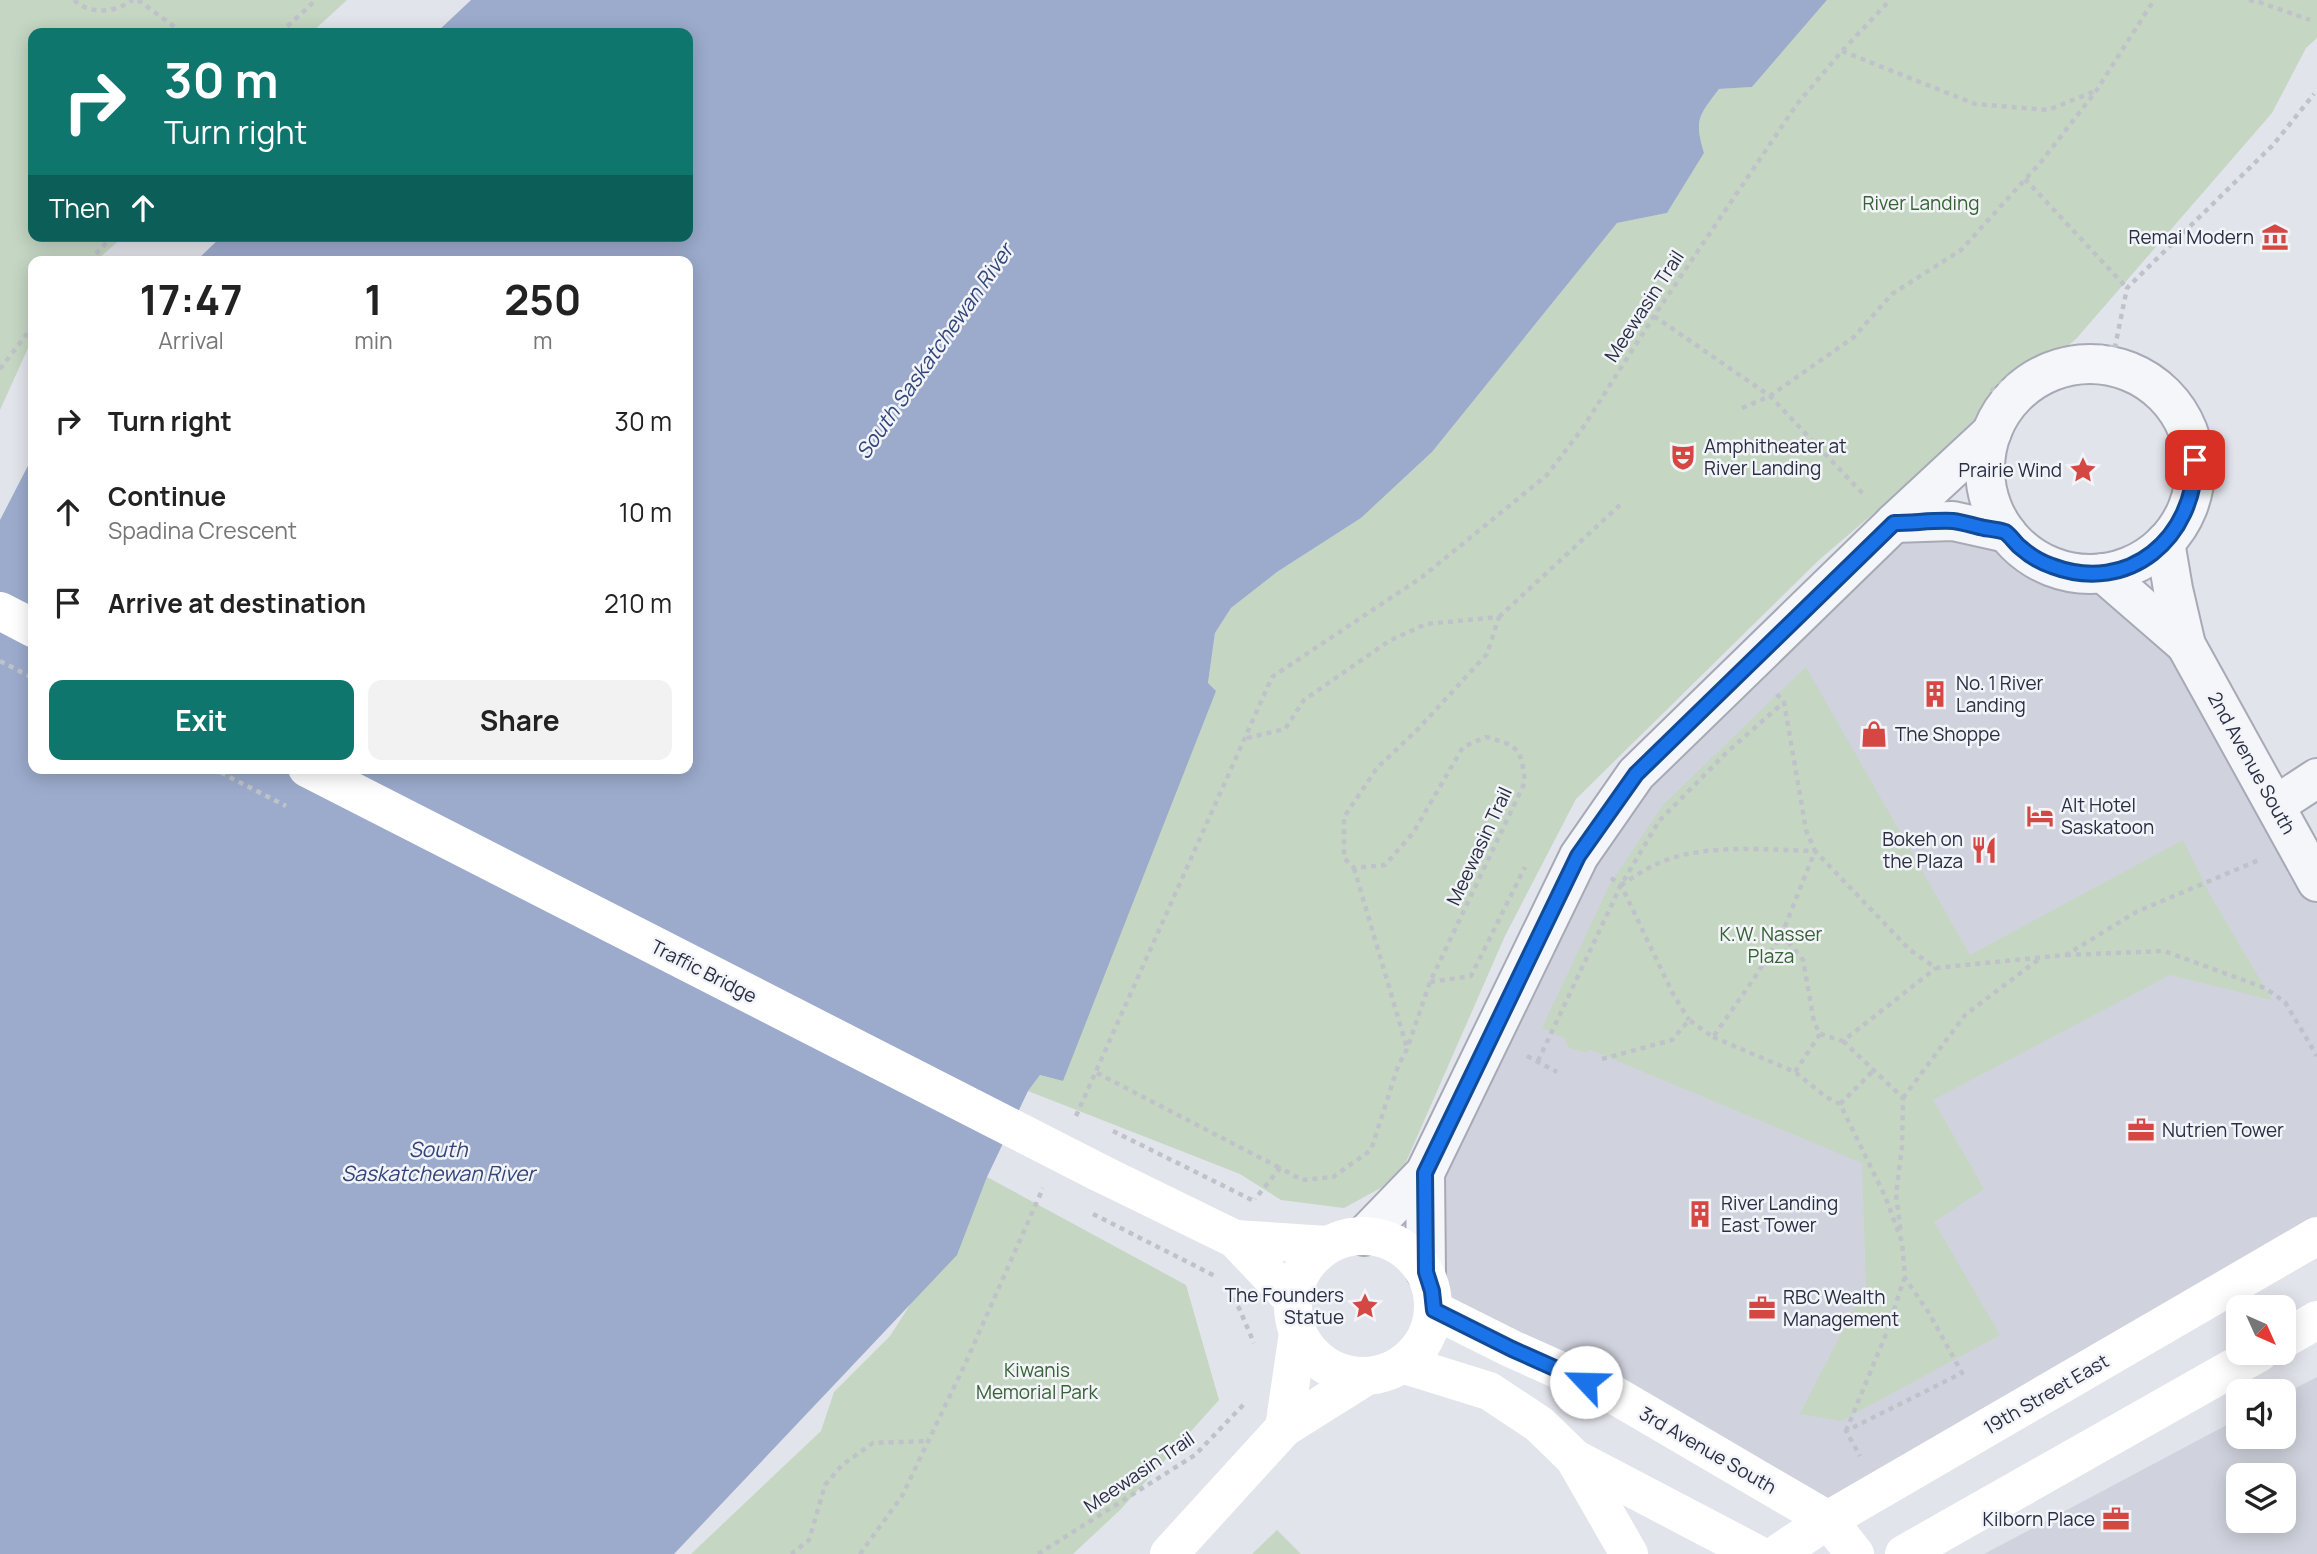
<!DOCTYPE html>
<html lang="en">
<head>
<meta charset="utf-8">
<style>
	:root { --surface:#fff; --page:#f2f2f2; --text:#222; --muted:#767676; --accent:#0f766e }
	body { margin:0; font-family:Manrope,sans-serif; background:var(--page); color:var(--text); height:100vh; display:flex; flex-direction:column; font-size:26px; white-space:nowrap }
	* { box-sizing:border-box; margin:0 }
	p { font-size:23px; color:var(--muted) }
	.icon { flex:none; width:38px; height:38px; fill:none; stroke:currentColor; stroke-width:2; stroke-linecap:round; stroke-linejoin:round }
	.map { position:relative; flex:1; overflow:hidden }
	.side { position:absolute; left:28px; top:256px; width:665px; height:518px; display:flex; flex-direction:column; background:var(--surface); border-radius:14px; box-shadow:0 4px 18px #0003 }
	.side>* { flex:none }
	.guide { position:absolute; left:28px; top:28px; width:665px; height:214px; border-radius:14px; box-shadow:0 4px 18px #0003; background:#0f766e; color:#fff; overflow:hidden }
	.needle { width:46px; rotate:135deg }
	.controls { position:absolute; left:2226px; top:1295px; display:grid; gap:14px }
	.controls a { display:grid; place-items:center; width:70px; height:70px; border-radius:14px; background:var(--surface); box-shadow:0 4px 18px #0003; font-size:35px }
	.pin { position:absolute; display:grid; place-items:center; width:60px; height:60px; color:#fff; margin:-30px; border-radius:14px; box-shadow:0 4px 10px #0006 }
	.me { position:absolute; width:77px; margin:-38px; rotate:294deg; stroke-linejoin:round; filter:drop-shadow(0 0 5px #0008) }
	.turn { display:flex; align-items:center; gap:24px; height:147px; padding:0 21px; font-size:32px }
	.turn .icon { width:91px; height:91px; stroke-width:2.5 }
	.turn b { display:block; font-size:49px; line-height:60px }
	.then { display:flex; align-items:center; height:66px; padding:0 21px; background:#0003; gap:14px; font-size:26px }
	.eta { display:flex; justify-content:space-evenly; align-items:center; height:119px; text-align:center }
	.eta b { font-size:42px; font-weight:700; line-height:49px }
	.action { display:flex; gap:14px; margin-top:auto; padding:14px 21px }
	.action a { flex:1; height:80px; border-radius:14px; background:var(--accent); color:#fff; font-size:28px; font-weight:700; line-height:80px; text-align:center }
	.action a+a { background:var(--page); color:var(--text) }
	ul { padding:0; list-style:none }
	li { display:flex; align-items:center; gap:21px; height:91px; padding:0 21px }
	li div { flex:1 }
	li b { display:block; font-size:26px }
	li em { font-style:normal }
	.map>svg:first-child { display:block }
	.built { fill:#d0d3dd; fill-rule:evenodd }
	.green { fill:#c5d6c3 }
	.water { fill:#9cabcc }
	.lines { fill:none; stroke-linecap:round; stroke-linejoin:round }
	.street-casing { stroke:#a7aab6; stroke-width:42 }
	.path { stroke:#c0c2ca; stroke-width:4.5; stroke-dasharray:5 5; stroke-linecap:butt }
	.street { stroke:#f5f6f9; stroke-width:38 }
	.secondary { stroke:#fff; stroke-width:38 }
	.path-bridge { stroke:#c0c2ca; stroke-width:4.5; stroke-dasharray:5 5; stroke-linecap:butt }
	.secondary-bridge { stroke:#fff; stroke-width:38 }
	.route-casing { stroke:#114b97; stroke-width:18 }
	.route { stroke:#1a73e8; stroke-width:12 }
	.labels { text-anchor:middle; dominant-baseline:central; stroke-width:5; stroke-linejoin:round; paint-order:stroke }
	.park-label { font-size:19px; fill:#376136; stroke:#f2f4f8 }
	.poi-label { font-size:19px; fill:#292e44; stroke:#f2f4f8; text-anchor:start }
	.street-label { font-size:19px; fill:#292e44; stroke:#f2f4f8 }
	.water-label { font-size:21px; font-style:italic; fill:#31457a; stroke:#f2f4f8 }
</style>
</head>
<body>
<div class="map">
<svg width="2317" height="1554" viewBox="0 0 2317 1554">
	<rect width="100%" height="100%" fill="#e2e4eb"/>
	<g class="built">
		<path d="M 1894,523 L 2007,533 L 2025,552 L 2049,566 L 2076,573 L 2103,573 L 2141,608 L 2317,881 L 2317,1236 L 1828,1520 L 1432,1291 L 1428,1278 L 1418,1261 L 1394,1242 L 1579,856 Z"/>
		<path d="M 2317,1377 L 2317,1554 L 1984,1554 L 2238,1419 L 2238,1437 L 2284,1437 L 2284,1394 ZM 2238,1475 L 2284,1475 L 2284,1521 L 2238,1521 Z"/>
	</g>
	<g class="green">
		<path d="M 0,0 L 347,0 L 311,33 L 33,33 L 33,236 L 124,236 L 96,261 L 33,261 L 33,337 L 0,410 Z"/>
		<path d="M 1827,0 L 2317,0 L 2317,38 L 2306,48 L 2272,113 L 2076,339 L 2053,358 L 2031,372 L 1975,419 L 1902,489 L 1819,560 L 1576,799 L 1505,936 L 1399,1178 L 1344,1208 L 1281,1200 L 1240,1174 L 1028,1091 L 1040,1075 L 1063,1081 L 1208,683 L 1215,633 L 1231,608 L 1277,572 L 1361,518 L 1432,452 L 1617,223 L 1667,213 L 1704,153 C 1694,119 1699,116 1719,89 L 1752,87 Z"/>
		<path d="M 1806,667 L 1970,955 L 2183,840 L 2210,895 L 2272,1000 L 2170,975 L 1933,1100 L 1984,1189 L 1934,1222 L 2000,1335 L 1841,1421 L 1800,1414 L 1866,1285 L 1862,1163 L 1591,1050 L 1585,1052 L 1569,1048 L 1564,1038 L 1542,1028 L 1610,884 L 1663,805 Z"/>
		<path d="M 987,1177 L 1186,1285 L 1219,1400 L 1120,1510 L 1073,1554 L 691,1554 L 821,1431 L 834,1392 L 890,1336 L 926,1280 L 957,1254 Z"/>
		<path d="M 1277,1530 L 1301,1554 L 1252,1554 Z"/>
	</g>
	<path class="water" d="M 471,0 L 1827,0 L 1752,87 L 1719,89 C 1699,116 1694,119 1704,153 L 1667,213 L 1617,223 L 1432,452 L 1361,518 L 1277,572 L 1231,608 L 1215,633 L 1208,683 L 1216,691 L 1063,1081 L 1040,1075 L 1028,1091 L 987,1177 L 957,1255 L 674,1554 L 0,1554 L 0,520 L 33,456 L 33,768 L 688,768 L 688,261 L 196,261 L 222,236 L 688,236 L 688,33 L 436,33 Z"/>
	<g class="lines">
		<defs>
			<g id="street">
				<circle cx="2090" cy="469" r="105"/>
				<path d="M 1894,523 L 1953,521 L 2007,533"/>
				<path d="M 2165,542 L 2173,589 L 2186,645 L 2317,882"/>
				<path d="M 2103,573 L 2186,645"/>
				<path d="M 2276,805 L 2317,778"/>
				<path d="M 1425,1173 L 1426,1272"/>
				<path d="M 1364,1236 L 1425,1173 L 1579,856 L 1636,774 L 1894,523 L 1992,432"/>
			</g>
		</defs>
		<use href="#street" class="street-casing"/>
		<g class="path">
			<path d="M 74,0 C 91,16 116,12 133,0"/>
			<path d="M 138,0 L 183,33"/>
			<path d="M 2249,0 L 2259,2 L 2310,20"/>
			<path d="M 280,33 L 316,0"/>
			<path d="M 1842,51 L 1975,104 L 2048,110 L 2095,91"/>
			<path d="M 2025,179 L 2127,288"/>
			<path d="M 89,261 L 113,236"/>
			<path d="M 1654,316 L 1770,396 L 1865,496"/>
			<path d="M 2119,368 L 2115,347 L 2127,288 L 2273,145 L 2314,94"/>
			<path d="M 0,369 L 33,326"/>
			<path d="M 1991,391 L 2016,372 L 2065,349 L 2115,347"/>
			<path d="M 1742,408 L 1770,396 L 1854,337 L 1892,294 L 1961,250 L 2041,162 L 2096,91 L 2154,0"/>
			<path d="M 1499,617 L 1621,504"/>
			<path d="M 0,661 L 33,678"/>
			<path d="M 1247,738 L 1285,729 L 1304,700 L 1389,641 L 1426,624 L 1499,617 L 1487,654 L 1418,729 L 1377,768 L 1344,817 L 1344,858 L 1354,868 L 1385,865 L 1413,833 L 1463,747 L 1486,737 C 1519,746 1521,748 1525,782 L 1430,982 L 1407,1049 L 1398,1066 L 1371,1150 L 1333,1177 L 1302,1180 L 1280,1168 L 1255,1199"/>
			<path d="M 1354,868 L 1407,1048"/>
			<path d="M 1611,878 L 1621,885 L 1673,994 L 1689,1020"/>
			<path d="M 1621,885 C 1633,878 1646,868 1659,863 C 1704,843 1767,850 1815,851 L 1910,950 L 1936,968 L 2066,955 L 2136,912 L 2259,860"/>
			<path d="M 1782,934 L 1803,960 L 1814,1022 L 1820,1034 L 1795,1072"/>
			<path d="M 2066,955 L 2164,951 L 2265,988 L 2285,1002 L 2317,1056"/>
			<path d="M 1430,982 L 1471,976 L 1525,867"/>
			<path d="M 1820,1034 L 1843,1041 L 1936,968"/>
			<path d="M 1713,1037 L 1795,1072 L 1826,1097 L 1840,1104 L 1885,1196 L 1902,1242 L 1905,1278 L 1929,1313 L 1962,1373 L 1846,1431 L 1860,1456"/>
			<path d="M 1843,1041 L 1903,1098 L 1902,1147 L 1896,1194 L 1901,1234"/>
			<path d="M 1527,1056 L 1557,1072"/>
			<path d="M 1602,1059 L 1672,1040 L 1689,1020 L 1713,1037 L 1755,977 L 1782,934 L 1815,851 L 1806,830 L 1784,702 L 1775,692"/>
			<path d="M 1538,1061 L 1621,885 L 1659,821 L 1725,754 L 1784,702"/>
			<path d="M 1097,1073 L 1280,1168"/>
			<path d="M 1903,1098 L 1965,1015 L 2039,959"/>
			<path d="M 1840,1104 L 1874,1070"/>
			<path d="M 1076,1116 L 1272,677 L 1422,577 L 1547,475 L 1582,429 L 1654,316 L 1797,104 L 1842,51 L 1890,0"/>
			<path d="M 1232,1298 L 1239,1308 L 1254,1343"/>
			<path d="M 1846,1431 L 1886,1334 L 1904,1279"/>
			<path d="M 791,1554 L 809,1540 L 825,1485 L 842,1465 L 873,1443 L 928,1441"/>
			<path d="M 860,1554 L 902,1496 L 966,1362 L 1043,1188"/>
			<path d="M 1038,1554 L 1195,1455 L 1246,1402"/>
		</g>
		<use href="#street" class="street"/>
		<g class="secondary">
			<path d="M 0,611 L 33,628"/>
			<path d="M 1100,1173 L 1235,1239 L 1293,1300"/>
			<circle cx="1363" cy="1306" r="70"/>
			<path d="M 1235,1239 L 1327,1245"/>
			<path d="M 1434,1310 L 1512,1349 L 1611,1393 L 1828,1520 L 1855,1554"/>
			<path d="M 2284,1339 L 2317,1320"/>
			<path d="M 1402,1364 L 1489,1391 L 1539,1424 L 1574,1458 L 1757,1554"/>
			<path d="M 1284,1428 L 1298,1333"/>
			<path d="M 1574,1458 L 1629,1554"/>
			<path d="M 1169,1554 L 1284,1428 L 1367,1376"/>
			<path d="M 1777,1554 L 1828,1520 L 2317,1236"/>
			<path d="M 1904,1554 L 2259,1353"/>
		</g>
		<g class="path-bridge">
			<path d="M 212,768 L 286,806"/>
			<path d="M 1113,1131 L 1254,1201"/>
			<path d="M 1093,1214 L 1215,1276"/>
		</g>
		<path class="secondary-bridge" d="M 307,768 L 1100,1173"/>
	</g>
	<g class="lines">
		<defs>
			<path id="route" d="M 1586,1382 L 1512,1349 L 1434,1310 L 1432,1291 L 1426,1272 L 1425,1173 L 1578,856 L 1636,774 L 1894,523 C 1913,523 1934,520 1953,521 C 1963,522 1974,526 1984,528 C 1990,529 1999,530 2005,532 C 2010,535 2015,543 2020,547 C 2029,555 2040,562 2052,566 C 2129,595 2195,538 2195,460"/>
		</defs>
		<use href="#route" class="route-casing"/>
		<use href="#route" class="route"/>
	</g>
	<defs>
		<symbol id="museum-bare" viewBox="-9 -9 18 18"><path d="M0-6L6-3V-2H-6V-3ZM-5-1h2V3h-2ZM-1-1h2V3h-2ZM3-1h2V3H3ZM-6 4H6V6H-6Z" fill="#d44743" stroke="#f2f4f8" stroke-width="2.5" paint-order="stroke"/></symbol>
		<symbol id="theatre-bare" viewBox="-9 -9 18 18"><path d="M-5-5.5Q0-4 5-5.5V0Q5 5 0 6Q-5 5-5 0ZM-3.3-2.5H-1v1.5H-3.3ZM1-2.5H3.3v1.5H1ZM-2.8 1Q0 5.5 2.8 1Z" fill="#d44743" stroke="#f2f4f8" stroke-width="2.5" paint-order="stroke"/></symbol>
		<symbol id="sight-bare" viewBox="-9 -9 18 18"><path d="M0-6L1.8-2.2L6-1.7L2.9 1.2L3.7 5.4L0 3.3L-3.7 5.4L-2.9 1.2L-6-1.7L-1.8-2.2Z" fill="#d44743" stroke="#f2f4f8" stroke-width="2.5" paint-order="stroke"/></symbol>
		<symbol id="building-bare" viewBox="-9 -9 18 18"><path d="M-4-6H4V6H1V3H-1V6H-4ZM-2.5-4.3h1.7v1.8h-1.7ZM.8-4.3h1.7v1.8H.8ZM-2.5-1h1.7V.8h-1.7ZM.8-1h1.7V.8H.8Z" fill="#d44743" stroke="#f2f4f8" stroke-width="2.5" paint-order="stroke"/></symbol>
		<symbol id="shop-bare" viewBox="-9 -9 18 18"><path d="M-5-2.5h2.3a2.7 3.5 0 0 1 5.4 0H5L5.5 6h-11ZM-1.5-2.5h3a1.5 2.3 0 0 0-3 0Z" fill="#d44743" stroke="#f2f4f8" stroke-width="2.5" paint-order="stroke"/></symbol>
		<symbol id="hotel-bare" viewBox="-9 -9 18 18"><path d="M-6-4.5h1.5V1H6V5H4.5V3h-9V5H-6ZM-4 0a1.8 1.8 0 1 1 3.6 0ZM.5 0V-2.5h3Q6-2.5 6 0Z" fill="#d44743" stroke="#f2f4f8" stroke-width="2.5" paint-order="stroke"/></symbol>
		<symbol id="restaurant-bare" viewBox="-9 -9 18 18"><path d="M-5-6h1v4h1v-4h1v4h1v-4h1v5L-1.5 .5V6h-2V.5L-5-1ZM5-6V6H3V1.5H1.5Q1.5-4 5-6Z" fill="#d44743" stroke="#f2f4f8" stroke-width="2.5" paint-order="stroke"/></symbol>
		<symbol id="office-bare" viewBox="-9 -9 18 18"><path d="M-6-3h4V-5.5h4V-3h4V5H-6ZM-1-4.5V-3h2v-1.5ZM-6 0V1H6V0Z" fill="#d44743" stroke="#f2f4f8" stroke-width="2.5" paint-order="stroke"/></symbol>
	</defs>
	<g fill-rule="evenodd">
		<use href="#museum-bare" x="2256" y="218" width="38" height="38"/>
		<use href="#theatre-bare" x="1664" y="438" width="38" height="38"/>
		<use href="#sight-bare" x="2064" y="451" width="38" height="38"/>
		<use href="#building-bare" x="1916" y="675" width="38" height="38"/>
		<use href="#shop-bare" x="1855" y="715" width="38" height="38"/>
		<use href="#hotel-bare" x="2021" y="797" width="38" height="38"/>
		<use href="#restaurant-bare" x="1965" y="831" width="38" height="38"/>
		<use href="#office-bare" x="2122" y="1111" width="38" height="38"/>
		<use href="#building-bare" x="1681" y="1195" width="38" height="38"/>
		<use href="#sight-bare" x="1346" y="1287" width="38" height="38"/>
		<use href="#office-bare" x="1743" y="1289" width="38" height="38"/>
		<use href="#office-bare" x="2097" y="1500" width="38" height="38"/>
	</g>
	<g class="labels">
		<g class="park-label">
			<text x="1921" y="203">River Landing</text>
			<text x="1771" y="934">K.W. Nasser<tspan x="1771" dy="22">Plaza</tspan></text>
			<text x="1037" y="1370">Kiwanis<tspan x="1037" dy="22">Memorial Park</tspan></text>
		</g>
		<g class="poi-label">
			<text x="2254" y="237" text-anchor="end">Remai Modern</text>
			<text x="1704" y="446">Amphitheater at<tspan x="1704" dy="22">River Landing</tspan></text>
			<text x="2062" y="470" text-anchor="end">Prairie Wind</text>
			<text x="1956" y="683">No. 1 River<tspan x="1956" dy="22">Landing</tspan></text>
			<text x="1895" y="734">The Shoppe</text>
			<text x="2061" y="805">Alt Hotel<tspan x="2061" dy="22">Saskatoon</tspan></text>
			<text x="1963" y="839" text-anchor="end">Bokeh on<tspan x="1963" dy="22">the Plaza</tspan></text>
			<text x="2162" y="1130">Nutrien Tower</text>
			<text x="1721" y="1203">River Landing<tspan x="1721" dy="22">East Tower</tspan></text>
			<text x="1344" y="1295" text-anchor="end">The Founders<tspan x="1344" dy="22">Statue</tspan></text>
			<text x="1783" y="1297">RBC Wealth<tspan x="1783" dy="22">Management</tspan></text>
			<text x="2095" y="1519" text-anchor="end">Kilborn Place</text>
		</g>
		<g class="street-label">
			<text transform="translate(1644 306) rotate(-57)">Meewasin Trail</text>
			<text transform="translate(2252 763) rotate(61)">2nd Avenue South</text>
			<text transform="translate(1479 846) rotate(-65)">Meewasin Trail</text>
			<text transform="translate(704 971) rotate(27)">Traffic Bridge</text>
			<text transform="translate(2046 1394) rotate(-30)">19th Street East</text>
			<text transform="translate(1708 1450) rotate(30)">3rd Avenue South</text>
			<text transform="translate(1139 1472) rotate(-34)">Meewasin Trail</text>
		</g>
		<g class="water-label">
			<text transform="translate(934 351) rotate(-55)">South Saskatchewan River</text>
			<text x="438" y="1149">South<tspan x="438" dy="24">Saskatchewan River</tspan></text>
		</g>
	</g>
</svg>
<div class="controls">
<a><svg class="needle" viewBox="-14 -14 28 28"><path d="M0-13l5 13h-10z" fill="#e53935"/><path d="M0 13l5-13h-10z" fill="#767676"/></svg></a>
<a><svg class="icon" aria-label="sound" viewBox="0 0 24 24"><path d="M4 9h4l5-4v14l-5-4H4zM17 9q2 3 0 6"/></svg></a>
<a><svg class="icon" aria-label="layers" viewBox="0 0 24 24"><path d="M12 4l9 5-9 5-9-5zM3 14l9 5 9-5"/></svg></a>
</div>
<div class="pin" style="left:2195px;top:460px;background:#d93025"><svg class="icon" aria-label="arrive" viewBox="0 0 24 24"><path d="M6 21V4h12l-3 4 3 4H6"/></svg></div>
<svg class="me" style="left:1586px;top:1382px" viewBox="-20 -20 40 40"><circle r="19" fill="#fff"/><path d="M0-13L10 11 0 6-10 11z" fill="#1a73e8"/></svg>
<div class="guide">
<div class="turn"><svg class="icon" aria-label="right" viewBox="0 0 24 24"><path d="M7 20v-9h11M14 6l5 5-5 5"/></svg><div><b>30 m</b>Turn right</div></div>
<div class="then">Then<svg class="icon" aria-label="ahead" viewBox="0 0 24 24"><path d="M12 20V5M6 11l6-6 6 6"/></svg></div>
</div>
<section class="side">
<div class="eta">
<div><b>17:47</b><p>Arrival</p></div>
<div><b>1</b><p>min</p></div>
<div><b>250</b><p>m</p></div>
</div>
<ul>
<li><svg class="icon" aria-label="right" viewBox="0 0 24 24"><path d="M7 20v-9h11M14 6l5 5-5 5"/></svg><div><b>Turn right</b></div><em>30 m</em></li>
<li><svg class="icon" aria-label="ahead" viewBox="0 0 24 24"><path d="M12 20V5M6 11l6-6 6 6"/></svg><div><b>Continue</b><p>Spadina Crescent</p></div><em>10 m</em></li>
<li><svg class="icon" aria-label="arrive" viewBox="0 0 24 24"><path d="M6 21V4h12l-3 4 3 4H6"/></svg><div><b>Arrive at destination</b></div><em>210 m</em></li>
</ul>
<div class="action"><a>Exit</a><a>Share</a></div>
</section>
</div>
</body>
</html>
